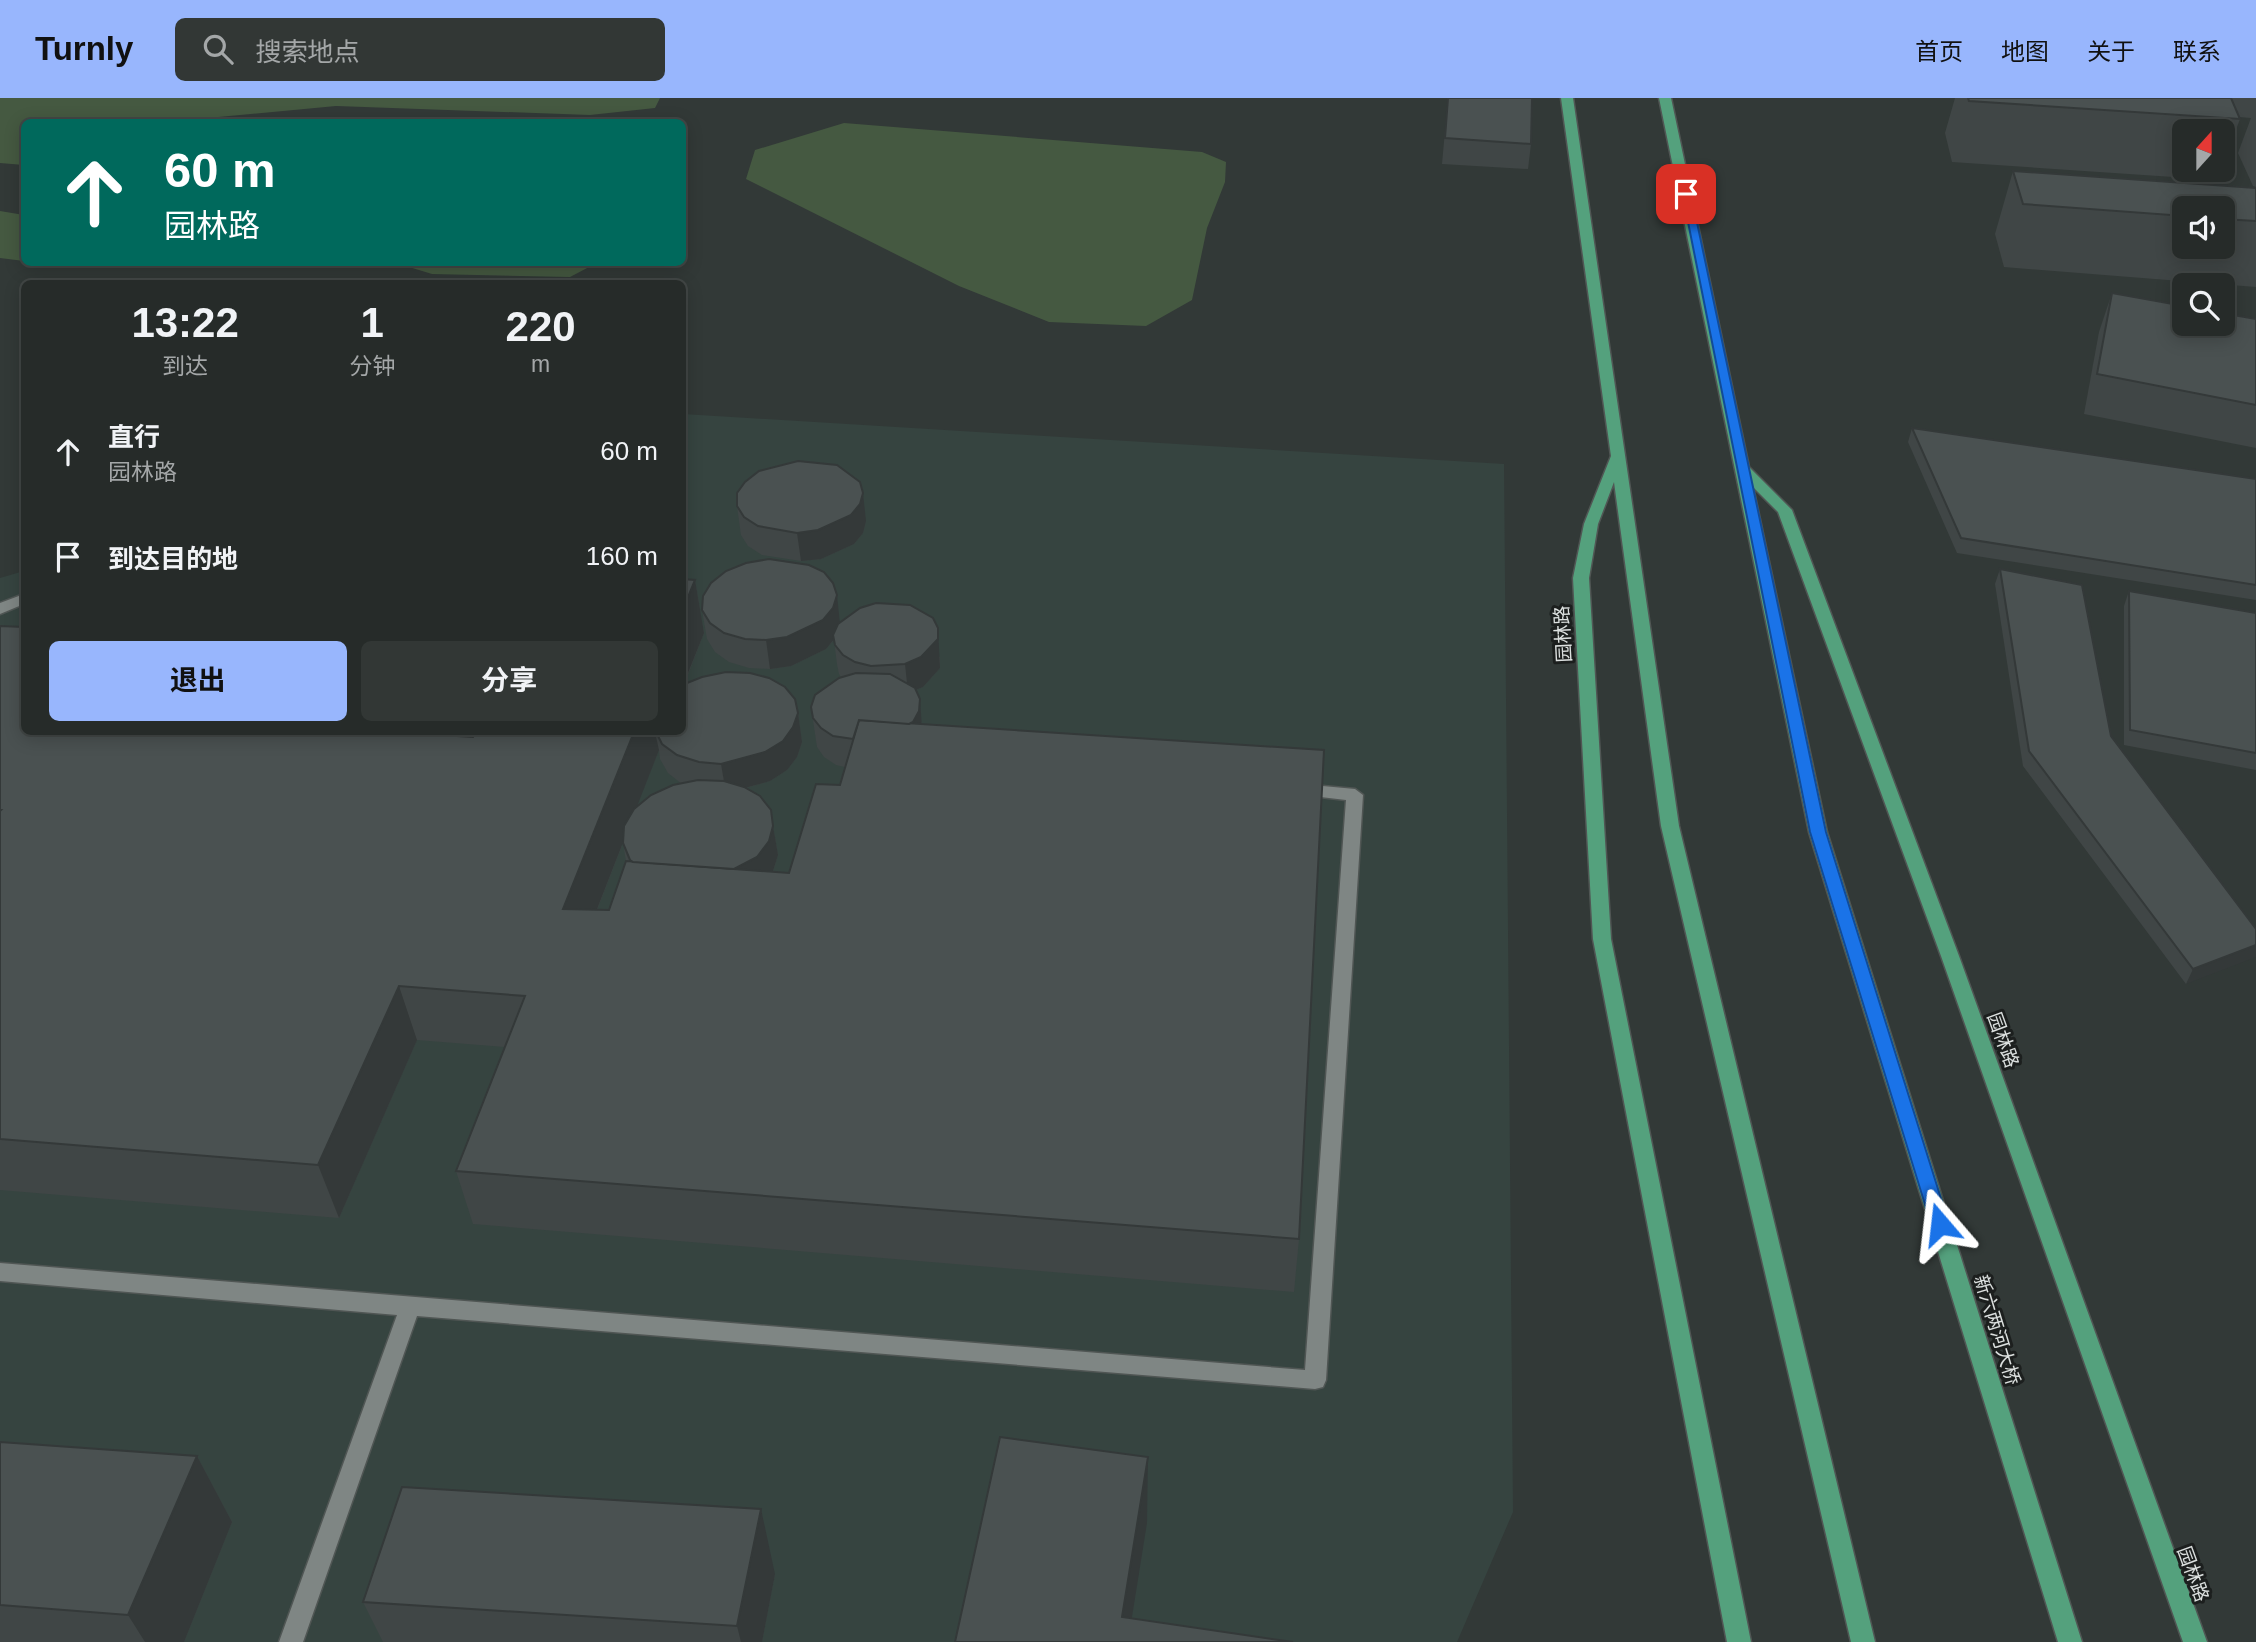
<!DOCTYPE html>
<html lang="zh">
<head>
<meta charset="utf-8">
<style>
	:root { --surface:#262b29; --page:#323735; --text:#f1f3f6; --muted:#a4a7a8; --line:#424746; --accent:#98b6fd }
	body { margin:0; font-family:Arial,"Noto Sans SC",sans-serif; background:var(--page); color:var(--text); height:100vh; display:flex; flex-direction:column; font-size:26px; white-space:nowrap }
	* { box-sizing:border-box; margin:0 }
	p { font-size:23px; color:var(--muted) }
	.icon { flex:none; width:38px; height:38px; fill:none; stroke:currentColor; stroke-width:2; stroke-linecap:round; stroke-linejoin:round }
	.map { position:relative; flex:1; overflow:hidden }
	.sheet { position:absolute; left:21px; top:182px; width:665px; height:455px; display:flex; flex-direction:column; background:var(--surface); border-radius:10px; box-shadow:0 4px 18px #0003,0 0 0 2px var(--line) }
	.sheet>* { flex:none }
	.guide { position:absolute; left:21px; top:21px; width:665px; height:147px; border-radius:10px; box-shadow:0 4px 18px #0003,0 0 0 2px var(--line); background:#00695c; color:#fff; overflow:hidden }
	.needle { width:46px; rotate:21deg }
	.tools { position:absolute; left:2172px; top:21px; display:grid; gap:14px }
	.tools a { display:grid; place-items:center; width:63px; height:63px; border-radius:10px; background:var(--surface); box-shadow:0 4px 18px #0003,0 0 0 2px var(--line); font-size:35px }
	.pin { position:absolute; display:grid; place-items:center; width:60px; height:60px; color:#fff; margin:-30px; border-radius:14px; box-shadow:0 4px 10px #0006 }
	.me { position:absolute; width:77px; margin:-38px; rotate:343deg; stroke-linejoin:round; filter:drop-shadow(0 0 5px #0008) }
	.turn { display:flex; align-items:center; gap:24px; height:147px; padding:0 28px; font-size:32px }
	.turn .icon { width:91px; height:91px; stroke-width:2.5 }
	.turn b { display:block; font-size:49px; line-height:60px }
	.eta { display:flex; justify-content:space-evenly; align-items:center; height:119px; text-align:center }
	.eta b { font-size:42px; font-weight:700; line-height:49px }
	.action { display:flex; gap:14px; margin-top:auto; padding:14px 28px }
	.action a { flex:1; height:80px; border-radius:10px; background:var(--accent); color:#111; font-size:28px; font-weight:700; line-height:80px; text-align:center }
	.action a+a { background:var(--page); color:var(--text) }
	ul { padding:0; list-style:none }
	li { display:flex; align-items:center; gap:21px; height:105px; padding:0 28px }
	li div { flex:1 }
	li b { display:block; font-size:26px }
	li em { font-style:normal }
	header { display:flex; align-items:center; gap:42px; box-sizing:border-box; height:98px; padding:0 35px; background:var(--accent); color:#111 }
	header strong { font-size:33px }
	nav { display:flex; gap:38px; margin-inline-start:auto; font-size:24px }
	.search { width:490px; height:63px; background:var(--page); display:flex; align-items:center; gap:18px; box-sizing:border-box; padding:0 24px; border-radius:10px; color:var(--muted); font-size:26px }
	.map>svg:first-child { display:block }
	.built { fill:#364440 }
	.green { fill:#455941 }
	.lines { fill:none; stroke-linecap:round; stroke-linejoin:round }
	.lane-casing { stroke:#505654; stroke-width:3 }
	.primary-casing { stroke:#505654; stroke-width:3 }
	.lane { fill:#7f8684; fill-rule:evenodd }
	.primary { fill:#54a17d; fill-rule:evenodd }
	.wall { fill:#404646; fill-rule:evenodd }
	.shaded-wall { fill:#343939 }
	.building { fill:#4a5151; stroke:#343939; stroke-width:2 }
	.route { fill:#1a73e8; stroke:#114b97; stroke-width:2 }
	.labels { text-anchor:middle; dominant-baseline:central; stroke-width:6; stroke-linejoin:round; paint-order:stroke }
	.street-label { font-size:19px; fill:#dce0df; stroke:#1c1f1e }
</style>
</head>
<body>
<header>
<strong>Turnly</strong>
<div class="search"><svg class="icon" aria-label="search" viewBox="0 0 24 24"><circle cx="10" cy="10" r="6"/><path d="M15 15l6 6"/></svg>搜索地点</div>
<nav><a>首页</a><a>地图</a><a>关于</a><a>联系</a></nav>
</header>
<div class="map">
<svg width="2256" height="1544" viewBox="0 0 2256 1544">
	<rect width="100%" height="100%" fill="#323937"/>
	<path class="built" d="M 683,316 L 1504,366 L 1513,1414 L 1457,1544 L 0,1544 L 0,480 L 24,473 L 24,634 L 682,634 Z"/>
	<g class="green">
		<path d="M 0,0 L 660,0 L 655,10 L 590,17 L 336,8 L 165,24 L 24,24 L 24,67 L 0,65 Z"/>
		<path d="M 844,25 L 1202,54 L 1226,64 L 1225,84 L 1207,130 L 1192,202 L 1146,228 L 1049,224 L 959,188 L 746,81 L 755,52 Z"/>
		<path d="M 0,113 L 24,117 L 24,163 L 0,160 Z"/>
		<path d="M 396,165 L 591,165 L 591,168 L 570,179 L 432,176 Z"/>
	</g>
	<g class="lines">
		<defs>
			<g id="lane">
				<path d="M 24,496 L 24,506 L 0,516 L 0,505 Z"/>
				<path d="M 1301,686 L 1355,691 L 1363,697 L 1326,1282 L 1323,1289 L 1315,1291 L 417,1218 L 303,1544 L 279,1544 L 397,1217 L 0,1183 L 0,1165 L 1305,1272 L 1346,702 L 1295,696 L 1293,692 Z"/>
			</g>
			<g id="primary">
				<path d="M 1561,0 L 1573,0 L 1679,728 L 1875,1544 L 1851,1544 L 1661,728 L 1614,384 L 1598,426 L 1589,480 L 1611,841 L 1751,1544 L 1727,1544 L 1593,841 L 1573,480 L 1584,426 L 1611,358 Z"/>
				<path d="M 1659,0 L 1671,0 L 1749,369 L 1792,412 L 1959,858 L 2207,1544 L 2183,1544 L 1941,858 L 1778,414 L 1753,389 L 1827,734 L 2082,1544 L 2058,1544 L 1809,734 Z"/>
			</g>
		</defs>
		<use href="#lane" class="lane-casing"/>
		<use href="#primary" class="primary-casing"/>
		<use href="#lane" class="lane"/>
		<use href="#primary" class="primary"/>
	</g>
	<g class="wall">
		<path d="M 1448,0 L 1531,46 L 1528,71 L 1442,66 Z"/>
		<path d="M 1955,0 L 2256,0 L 2256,89 L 2253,88 L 2238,55 L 2251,20 L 2239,19 L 2240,21 L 2222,69 L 2222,33 L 2184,33 L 2184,72 L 2222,72 L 2218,82 L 1952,64 L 1945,35 Z"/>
		<path d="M 2013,73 L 2256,90 L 2256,189 L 2004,169 L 1995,136 ZM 2184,110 L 2222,110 L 2222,149 L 2184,149 Z"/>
		<path d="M 2112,195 L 2256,221 L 2256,350 L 2084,316 L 2099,234 Z"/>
		<path d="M 1912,330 L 2256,381 L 2256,502 L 1957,455 L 1908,344 Z"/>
		<path d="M 737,408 L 866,423 L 863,435 L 854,446 L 821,461 L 801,463 L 762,457 L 748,448 L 741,437 Z"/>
		<path d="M 2000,471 L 2111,638 L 2256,831 L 2186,886 L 2023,668 L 1995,486 Z"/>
		<path d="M 682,481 L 695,482 L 704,535 L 684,587 L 798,615 L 802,644 L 797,659 L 787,672 L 770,683 L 746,690 L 773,728 L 778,757 L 773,774 L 789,775 L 840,687 L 845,669 L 836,667 L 824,659 L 817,649 L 811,609 L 841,579 L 839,576 L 837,566 L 834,542 L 826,551 L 791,568 L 770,571 L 749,570 L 729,564 L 715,554 L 707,541 L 702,512 L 840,525 L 940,559 L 940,570 L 923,589 L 916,592 L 922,627 L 1299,1141 L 1294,1194 L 473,1126 L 456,1073 L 505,949 L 417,942 L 339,1120 L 0,1092 L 0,528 L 24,634 L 473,639 L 476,634 L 682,634 ZM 659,652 L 660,661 L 668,675 L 682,686 L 636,709 ZM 623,745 L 626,763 L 609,812 L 597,812 Z"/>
		<path d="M 2129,493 L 2256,515 L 2256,672 L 2124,647 L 2124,508 Z"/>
		<path d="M 0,1344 L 197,1358 L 232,1424 L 184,1544 L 0,1544 Z"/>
		<path d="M 775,1476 L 762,1544 L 383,1544 L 363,1504 Z"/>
	</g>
	<g class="shaded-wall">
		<path d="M 863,395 L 866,423 L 863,435 L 854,446 L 821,461 L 801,463 L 797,435 Z"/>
		<path d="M 695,482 L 704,535 L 682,590 L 682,514 Z"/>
		<path d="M 837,497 L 840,526 L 836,539 L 826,551 L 791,568 L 770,571 L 766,542 Z"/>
		<path d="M 938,530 L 940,570 L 923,589 L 908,595 L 905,566 Z"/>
		<path d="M 920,601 L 922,630 L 871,672 Z"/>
		<path d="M 798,615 L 802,644 L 797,659 L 787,672 L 770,683 L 726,695 L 721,666 Z"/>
		<path d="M 634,634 L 655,634 L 659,652 L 576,865 L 563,811 Z"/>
		<path d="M 773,728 L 778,757 L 773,773 L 762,789 L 698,813 Z"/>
		<path d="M 2256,847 L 2256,859 L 2186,886 L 2193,871 Z"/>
		<path d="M 399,888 L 417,942 L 339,1120 L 318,1067 Z"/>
		<path d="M 197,1358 L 232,1424 L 184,1544 L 145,1544 L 128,1517 Z"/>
		<path d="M 1148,1359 L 1147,1425 L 1128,1544 L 1122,1519 Z"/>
		<path d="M 761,1411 L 775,1476 L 762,1544 L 741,1544 L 737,1528 Z"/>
	</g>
	<g class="building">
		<path d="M 1448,0 L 1532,0 L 1531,46 L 1445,40 Z"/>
		<path d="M 1968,0 L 2231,0 L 2240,21 L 1969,3 Z"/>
		<path d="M 2013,73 L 2256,90 L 2256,123 L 2222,121 L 2222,110 L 2184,110 L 2184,118 L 2023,106 Z"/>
		<path d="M 2112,195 L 2184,208 L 2184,226 L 2222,226 L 2222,215 L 2256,221 L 2256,307 L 2097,276 Z"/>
		<path d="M 1912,330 L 2256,381 L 2256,487 L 1961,440 Z"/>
		<path d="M 798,363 L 837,367 L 860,384 L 863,395 L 860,406 L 851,417 L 818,432 L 797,435 L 758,428 L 744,419 L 737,408 L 737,395 L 745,384 L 759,373 Z"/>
		<path d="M 769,461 L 809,467 L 824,474 L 833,485 L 837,497 L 833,510 L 823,522 L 787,539 L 766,542 L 745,541 L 724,535 L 710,525 L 702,512 L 703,498 L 711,485 L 726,473 L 746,465 Z"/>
		<path d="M 2000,471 L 2082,487 L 2111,638 L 2256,831 L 2256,847 L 2193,871 L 2029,653 Z"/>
		<path d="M 682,481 L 695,482 L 682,514 Z"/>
		<path d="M 2129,493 L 2256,515 L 2256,655 L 2130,632 Z"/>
		<path d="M 876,505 L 910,507 L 933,520 L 938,530 L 938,541 L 921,559 L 905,566 L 871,568 L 855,564 L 843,557 L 835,547 L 833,537 L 838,526 L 860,510 Z"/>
		<path d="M 0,528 L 24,529 L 24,634 L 390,634 L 473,639 L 476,634 L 634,634 L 563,811 L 609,812 L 626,763 L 789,775 L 816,686 L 840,687 L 859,622 L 1324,652 L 1299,1141 L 456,1073 L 525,898 L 399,888 L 318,1067 L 0,1041 L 0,713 L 1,712 L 0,712 Z"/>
		<path d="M 726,574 L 750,575 L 769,580 L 785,589 L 795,601 L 798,615 L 793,629 L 783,643 L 765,654 L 721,666 L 699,664 L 677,657 L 662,646 L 656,634 L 682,634 L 682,587 L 702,579 Z"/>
		<path d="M 856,575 L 890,576 L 915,590 L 920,601 L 919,613 L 913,624 L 909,626 L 859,622 L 853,641 L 833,638 L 821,630 L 813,620 L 811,609 L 815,597 L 839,580 Z"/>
		<path d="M 698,682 L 724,683 L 744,689 L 760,698 L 771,712 L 773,728 L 769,743 L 757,759 L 734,771 L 633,764 L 630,762 L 623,745 L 624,728 L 634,711 L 651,697 L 673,687 Z"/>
		<path d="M 1000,1339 L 1148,1359 L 1122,1519 L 1293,1544 L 955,1544 Z"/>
		<path d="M 0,1344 L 197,1358 L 128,1517 L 0,1507 Z"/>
		<path d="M 402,1389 L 761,1411 L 737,1528 L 363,1504 Z"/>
	</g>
	<path class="route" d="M 1682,94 L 1691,96 L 1826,734 L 1949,1126 L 1940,1133 L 1931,1126 L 1810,734 Z"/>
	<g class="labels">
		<g class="street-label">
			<text transform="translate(1563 536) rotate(-93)">园林路</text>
			<text transform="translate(2003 942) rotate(70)">园林路</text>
			<text transform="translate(1997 1232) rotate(73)">新六两河大桥</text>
			<text transform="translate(2193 1476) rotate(70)">园林路</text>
		</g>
	</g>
</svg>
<div class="tools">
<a><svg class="needle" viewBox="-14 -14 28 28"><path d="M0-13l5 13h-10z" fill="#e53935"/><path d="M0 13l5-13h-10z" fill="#a4a7a8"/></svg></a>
<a><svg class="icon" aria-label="sound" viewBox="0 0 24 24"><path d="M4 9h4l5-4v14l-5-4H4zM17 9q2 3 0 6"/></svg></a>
<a><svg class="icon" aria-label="search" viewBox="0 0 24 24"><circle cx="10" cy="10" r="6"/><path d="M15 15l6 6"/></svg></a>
</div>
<div class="pin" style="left:1686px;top:96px;background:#d93025"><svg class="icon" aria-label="arrive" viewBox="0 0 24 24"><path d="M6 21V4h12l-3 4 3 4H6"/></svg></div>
<svg class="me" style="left:1940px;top:1126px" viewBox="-20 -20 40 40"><path d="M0-17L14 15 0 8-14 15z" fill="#1a73e8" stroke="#fff" stroke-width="4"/></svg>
<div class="guide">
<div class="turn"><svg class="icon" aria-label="ahead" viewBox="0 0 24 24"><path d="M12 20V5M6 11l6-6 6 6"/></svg><div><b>60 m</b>园林路</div></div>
</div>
<section class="sheet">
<div class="eta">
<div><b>13:22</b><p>到达</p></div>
<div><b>1</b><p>分钟</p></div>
<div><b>220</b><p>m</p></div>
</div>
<ul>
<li><svg class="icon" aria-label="ahead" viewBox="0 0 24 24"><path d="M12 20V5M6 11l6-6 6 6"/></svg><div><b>直行</b><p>园林路</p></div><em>60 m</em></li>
<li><svg class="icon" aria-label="arrive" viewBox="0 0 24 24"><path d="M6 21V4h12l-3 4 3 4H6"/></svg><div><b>到达目的地</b></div><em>160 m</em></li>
</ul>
<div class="action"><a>退出</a><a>分享</a></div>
</section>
</div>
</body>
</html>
